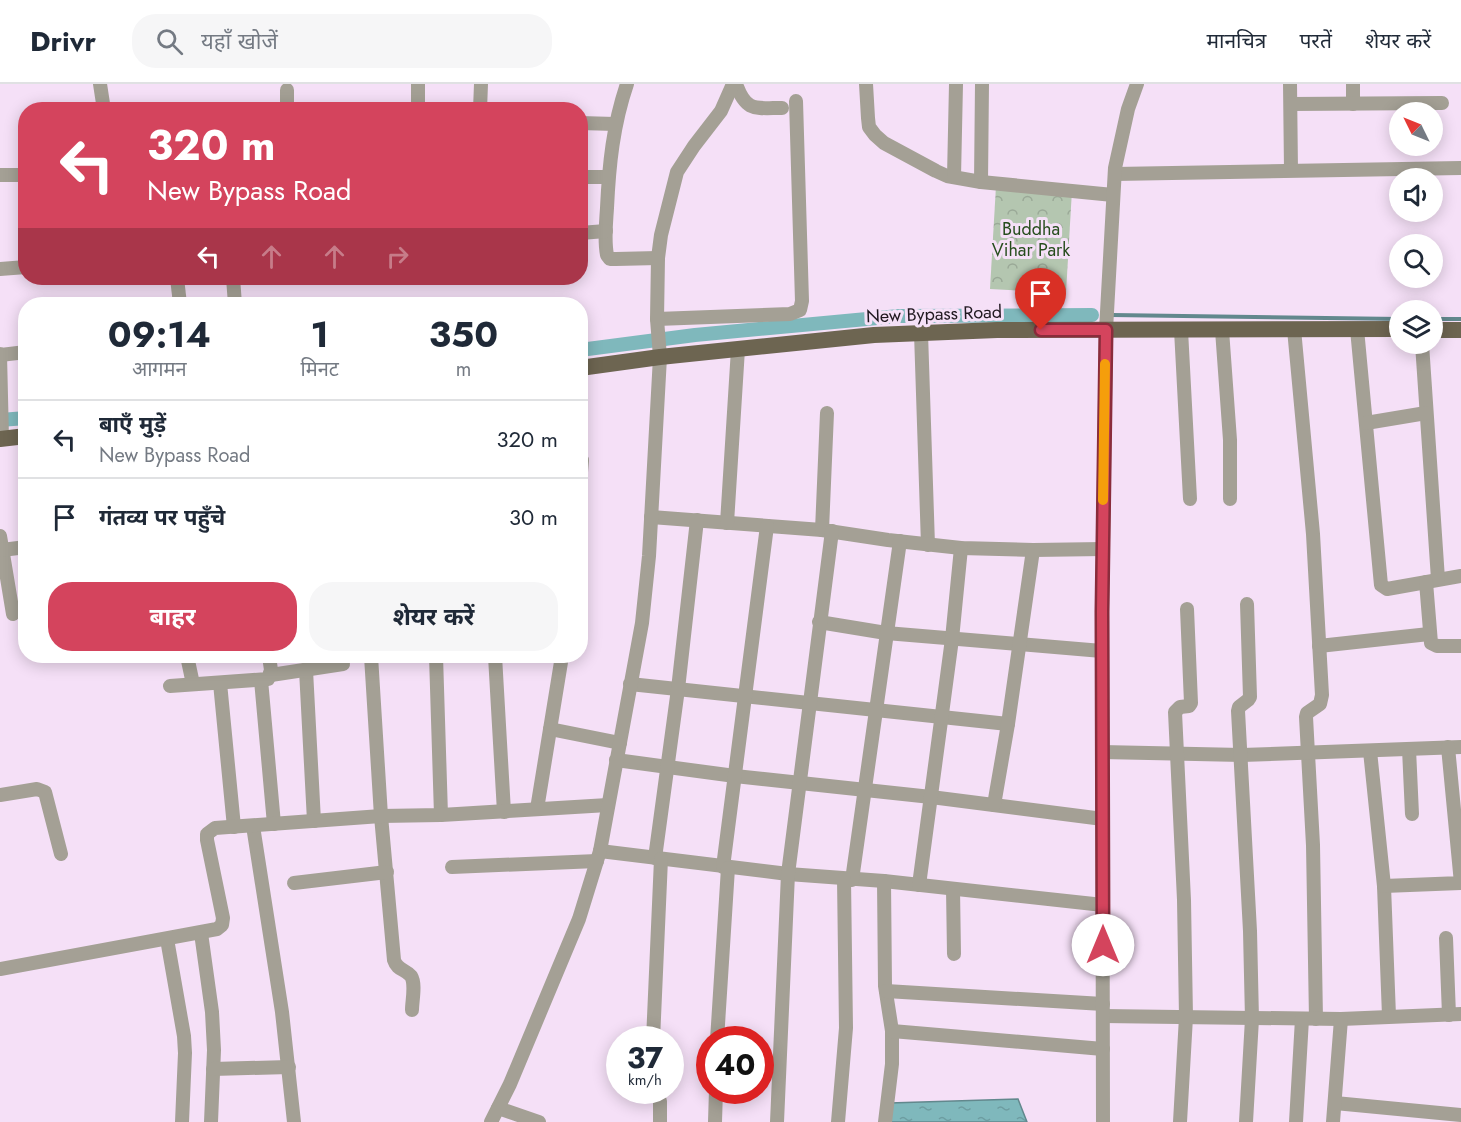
<!DOCTYPE html>
<html lang="hi">
<head>
<meta charset="utf-8">
<style>
	:root { --surface:#fff; --page:#f6f6f7; --text:#1f2937; --muted:#747a83; --line:#e0e1e3; --accent:#d4445d }
	body { margin:0; font-family:Jost,"Noto Sans Devanagari",sans-serif; background:var(--page); color:var(--text); height:100vh; display:flex; flex-direction:column; font-size:22px; white-space:nowrap }
	* { box-sizing:border-box; margin:0 }
	p { font-size:20px; color:var(--muted) }
	.icon { flex:none; width:33px; height:33px; fill:none; stroke:currentColor; stroke-width:2; stroke-linecap:round; stroke-linejoin:round }
	.map { position:relative; flex:1; overflow:hidden }
	.panel { position:absolute; left:18px; top:213px; width:570px; height:366px; display:flex; flex-direction:column; background:var(--surface); border-radius:24px; box-shadow:0 3px 15px #0003 }
	.panel>* { flex:none }
	.banner { position:absolute; left:18px; top:18px; width:570px; height:183px; border-radius:24px; box-shadow:0 3px 15px #0003; background:#d4445d; color:#fff; overflow:hidden }
	.needle { width:39px; rotate:313deg }
	.tools { position:absolute; left:1389px; top:18px; display:grid; gap:12px }
	.tools a { display:grid; place-items:center; width:54px; height:54px; border-radius:50%; background:var(--surface); box-shadow:0 3px 15px #0003; font-size:30px }
	.speed { position:absolute; left:606px; top:942px; display:flex; gap:12px; font-size:30px; font-weight:700; text-align:center }
	.speed>* { display:grid; place-content:center; width:78px; height:78px; border-radius:50%; background:var(--surface); box-shadow:0 3px 15px #0003; line-height:1 }
	.speed small { font-size:15px; font-weight:400 }
	.speed .limit { border:9px solid #d22; background:#fff; color:#111 }
	.pin { position:absolute; display:grid; place-items:center; width:51px; height:51px; color:#fff; margin:-62px -26px; border-radius:50% 50% 50% 0; rotate:-45deg; box-shadow:0 0 6px #0007 }
	.pin .icon { rotate:45deg }
	.me { position:absolute; width:66px; margin:-33px; rotate:0deg; stroke-linejoin:round; filter:drop-shadow(0 0 4px #0008) }
	.turn { display:flex; align-items:center; gap:21px; height:126px; padding:0 30px; font-size:27px }
	.turn .icon { width:78px; height:78px; stroke-width:2.5 }
	.turn b { display:block; font-size:42px; line-height:51px }
	.lanes { display:flex; align-items:center; height:57px; padding:0 30px; background:#0003; justify-content:center; gap:30px; direction:ltr }
	.lanes .off { opacity:.35 }
	.eta { display:flex; justify-content:space-evenly; align-items:center; height:102px; text-align:center }
	.eta b { font-size:36px; font-weight:700; line-height:42px }
	.action { display:flex; gap:12px; margin-top:auto; padding:12px 30px }
	.action a { flex:1; height:69px; border-radius:24px; background:var(--accent); color:#fff; font-size:24px; font-weight:700; line-height:69px; text-align:center }
	.action a+a { background:var(--page); color:var(--text) }
	ul { padding:0; list-style:none }
	li { display:flex; align-items:center; gap:18px; height:78px; padding:0 30px; border-top:2px solid var(--line) }
	li div { flex:1 }
	li b { display:block; font-size:22px }
	li em { font-style:normal }
	header { display:flex; align-items:center; gap:36px; box-sizing:border-box; height:84px; padding:0 30px; background:var(--surface); border-bottom:2px solid var(--line) }
	header strong { font-size:28px }
	nav { display:flex; gap:33px; margin-inline-start:auto; font-size:21px }
	.search { width:420px; height:54px; background:var(--page); display:flex; align-items:center; gap:15px; box-sizing:border-box; padding:0 21px; border-radius:24px; color:var(--muted); font-size:22px }
	.map>svg:first-child { display:block }
	.park { fill:url(#park-crowns) }
	.water { fill:url(#water-ripples); stroke:#62888d; stroke-width:1.5 }
	.lines { fill:none; stroke-linecap:round; stroke-linejoin:round }
	.stream { stroke:#62888d; stroke-width:4 }
	.canal { stroke:#7fb8bc; stroke-width:14 }
	.minor { stroke:#a4a095; stroke-width:14 }
	.major { stroke:#6d6551; stroke-width:16 }
	.route-casing { stroke:#8a2c3c; stroke-width:15 }
	.route { stroke:#d4445d; stroke-width:10 }
	.slow { stroke:#f59e0b; stroke-width:10 }
	.labels { text-anchor:middle; dominant-baseline:central; stroke-width:6; stroke-linejoin:round; paint-order:stroke }
	.park-label { font-size:18px; fill:#264d1d; stroke:#f5e0f7 }
	.street-label { font-size:18px; fill:#201820; stroke:#f5e0f7 }
</style>
</head>
<body>
<header>
<strong>Drivr</strong>
<div class="search"><svg class="icon" aria-label="search" viewBox="0 0 24 24"><circle cx="10" cy="10" r="6"/><path d="M15 15l6 6"/></svg>यहाँ खोजें</div>
<nav><a>मानचित्र</a><a>परतें</a><a>शेयर करें</a></nav>
</header>
<div class="map">
<svg width="1461" height="1038" viewBox="0 0 1461 1038">
	<defs>
		<pattern id="park-crowns" width="20" height="18" patternUnits="userSpaceOnUse" patternTransform="scale(1.5)"><rect width="20" height="18" fill="#b4c6b0"/><path d="M2 6a3 3 0 1 1 6 0M12 15a3 3 0 1 1 6 0" fill="none" stroke="#9aa997"/></pattern>
		<pattern id="water-ripples" width="26" height="14" patternUnits="userSpaceOnUse" patternTransform="scale(1.5)"><rect width="26" height="14" fill="#7fb8bc"/><path d="M2 4q2-2 4 0t4 0M15 11q2-2 4 0t4 0" fill="none" stroke="#6d9da1"/></pattern>
	</defs>
	<rect width="100%" height="100%" fill="#f5e0f7"/>
	<path class="park" d="M 996,102 L 1072,106 L 1066,209 L 990,205 Z"/>
	<path class="water" d="M 1018,1015 L 1027,1038 L 891,1038 L 890,1019 Z"/>
	<g class="lines">
		<g class="stream">
			<path d="M 1112,231 L 1400,235"/>
			<path d="M 1432,235 L 1461,235"/>
		</g>
		<g class="canal">
			<path d="M 580,266 L 695,251 L 899,232 L 1092,231"/>
			<path d="M 0,336 L 26,334"/>
		</g>
		<g class="minor">
			<path d="M 100,0 L 104,26"/>
			<path d="M 418,0 L 418,26"/>
			<path d="M 627,0 C 613,41 609,81 607,124 C 606,140 604,156 607,171 L 610,175 L 616,175 L 658,174"/>
			<path d="M 736,0 C 746,28 755,24 782,24"/>
			<path d="M 866,0 L 868,34 L 869,43 L 875,51 L 884,59 L 936,87 L 947,92 L 981,98 L 1113,111"/>
			<path d="M 1290,0 L 1291,86"/>
			<path d="M 1353,0 L 1353,20"/>
			<path d="M 287,6 L 287,26"/>
			<path d="M 1291,20 L 1442,19"/>
			<path d="M 480,26 L 481,0"/>
			<path d="M 580,39 L 615,40"/>
			<path d="M 1115,90 L 1461,84"/>
			<path d="M 0,91 L 26,91"/>
			<path d="M 580,93 L 608,93"/>
			<path d="M 954,93 L 956,0"/>
			<path d="M 981,98 L 982,0"/>
			<path d="M 580,149 L 606,147"/>
			<path d="M 0,185 L 26,183"/>
			<path d="M 177,194 L 180,220"/>
			<path d="M 233,194 L 235,220"/>
			<path d="M 657,235 L 790,230 L 800,226 L 802,217 L 796,17"/>
			<path d="M 1294,245 L 1313,450 L 1322,611 L 1320,620 L 1307,629 L 1306,633 L 1313,761 L 1316,935"/>
			<path d="M 1357,245 L 1381,501 L 1387,505 L 1461,492"/>
			<path d="M 1181,246 L 1190,415"/>
			<path d="M 1222,246 L 1230,356 L 1230,415"/>
			<path d="M 921,249 L 928,461"/>
			<path d="M 1422,260 L 1438,495"/>
			<path d="M 0,270 L 2,355"/>
			<path d="M 0,271 L 26,268"/>
			<path d="M 1366,339 L 1426,329"/>
			<path d="M 580,400 L 582,376"/>
			<path d="M 651,433 L 822,446 L 888,456 L 961,464 L 1033,466 L 1103,465"/>
			<path d="M 727,439 L 738,265"/>
			<path d="M 822,446 L 827,329"/>
			<path d="M 0,452 L 13,530"/>
			<path d="M 2,466 L 26,463"/>
			<path d="M 1426,498 L 1431,559 L 1437,562 L 1461,562"/>
			<path d="M 819,538 L 886,549 L 1102,567"/>
			<path d="M 1319,562 L 1429,550"/>
			<path d="M 187,572 L 193,600"/>
			<path d="M 371,572 L 381,732 L 394,876 C 397,886 405,885 411,892 C 416,900 412,917 412,926"/>
			<path d="M 436,572 L 441,731"/>
			<path d="M 495,572 L 504,728"/>
			<path d="M 306,586 L 314,737"/>
			<path d="M 271,591 L 343,580"/>
			<path d="M 261,596 L 274,740"/>
			<path d="M 220,599 L 234,743"/>
			<path d="M 630,600 L 1008,640"/>
			<path d="M 170,602 L 268,595 L 271,586 L 269,572"/>
			<path d="M 550,645 L 620,659"/>
			<path d="M 1409,665 L 1412,730"/>
			<path d="M 1370,667 L 1384,802 L 1389,932"/>
			<path d="M 1102,668 L 1242,671 L 1461,663"/>
			<path d="M 616,676 L 735,692 L 931,713 L 1103,735"/>
			<path d="M 0,711 L 37,705 L 45,708 L 61,770"/>
			<path d="M 994,721 L 1008,640 L 1033,466"/>
			<path d="M 537,725 L 562,572"/>
			<path d="M 253,742 L 282,928 L 294,1038"/>
			<path d="M 600,767 L 788,790 L 884,797 L 1103,821"/>
			<path d="M 655,774 L 678,605 L 697,436"/>
			<path d="M 452,783 L 597,777"/>
			<path d="M 723,783 L 767,442"/>
			<path d="M 852,796 L 900,457"/>
			<path d="M 884,797 L 885,902 L 892,947 L 892,980 L 885,1038"/>
			<path d="M 294,799 L 387,788"/>
			<path d="M 919,801 L 952,555 L 961,464"/>
			<path d="M 1384,802 L 1461,799 L 1448,663"/>
			<path d="M 953,805 L 954,870"/>
			<path d="M 201,849 L 212,928 L 214,966 L 211,1038"/>
			<path d="M 1446,854 L 1449,931"/>
			<path d="M 167,855 L 184,952 L 185,969 L 182,1038"/>
			<path d="M 0,885 L 217,845 L 222,841 L 223,834 L 207,756 L 207,750 L 215,744 L 381,732 L 441,731 L 608,721"/>
			<path d="M 886,907 L 1103,920"/>
			<path d="M 1103,932 L 1341,935 L 1461,930"/>
			<path d="M 892,947 L 1103,965"/>
			<path d="M 653,956 L 661,775"/>
			<path d="M 717,956 L 728,784"/>
			<path d="M 213,985 L 289,983"/>
			<path d="M 1335,1019 L 1461,1031"/>
			<path d="M 498,1024 L 539,1038"/>
			<path d="M 491,1038 L 510,1000 L 579,835 L 600,767 L 642,539 L 649,472 L 660,273 L 657,235 L 658,174 L 661,151 L 677,88 L 694,62 L 721,27 L 733,0"/>
			<path d="M 660,1038 L 660,1017"/>
			<path d="M 715,1038 L 716,1006"/>
			<path d="M 777,1038 L 788,790 L 832,447"/>
			<path d="M 838,1038 L 846,944 L 844,795"/>
			<path d="M 1103,1038 L 1102,528 L 1106,246 L 1115,84 L 1128,25 L 1137,0"/>
			<path d="M 1180,1038 L 1186,933 L 1184,816 L 1175,628 L 1180,623 L 1189,622 L 1191,619 L 1187,525"/>
			<path d="M 1246,1038 L 1252,935 L 1250,847 L 1238,627 L 1239,623 L 1248,616 L 1250,613 L 1247,520"/>
			<path d="M 1296,1038 L 1302,935"/>
			<path d="M 1333,1038 L 1341,935"/>
		</g>
		<g class="major">
			<path d="M 1432,246 L 1461,246"/>
			<path d="M 580,284 L 660,273 L 874,251 L 997,246 L 1400,245"/>
			<path d="M 0,355 L 26,352"/>
		</g>
	</g>
	<g class="lines">
		<defs>
			<path id="route" d="M 1041,246 L 1106,246 L 1102,528 L 1103,861"/>
		</defs>
		<use href="#route" class="route-casing"/>
		<use href="#route" class="route"/>
		<path class="slow" d="M 1103,416 L 1105,280"/>
	</g>
	<g class="labels">
		<g class="park-label">
			<text x="1031" y="145">Buddha<tspan x="1031" dy="21">Vihar Park</tspan></text>
		</g>
		<g class="street-label">
			<text transform="translate(934 230) rotate(-2)">New Bypass Road</text>
		</g>
	</g>
</svg>
<div class="tools">
<a><svg class="needle" viewBox="-14 -14 28 28"><path d="M0-13l5 13h-10z" fill="#e53935"/><path d="M0 13l5-13h-10z" fill="#747a83"/></svg></a>
<a><svg class="icon" aria-label="sound" viewBox="0 0 24 24"><path d="M4 9h4l5-4v14l-5-4H4zM17 9q2 3 0 6"/></svg></a>
<a><svg class="icon" aria-label="search" viewBox="0 0 24 24"><circle cx="10" cy="10" r="6"/><path d="M15 15l6 6"/></svg></a>
<a><svg class="icon" aria-label="layers" viewBox="0 0 24 24"><path d="M12 4l9 5-9 5-9-5zM3 14l9 5 9-5"/></svg></a>
</div>
<div class="speed"><div>37<small>km/h</small></div><div class="limit">40</div></div>
<div class="pin" style="left:1041px;top:246px;background:#d93025"><svg class="icon" aria-label="arrive" viewBox="0 0 24 24"><path d="M6 21V4h12l-3 4 3 4H6"/></svg></div>
<svg class="me" style="left:1103px;top:861px" viewBox="-20 -20 40 40"><circle r="19" fill="#fff"/><path d="M0-13L10 11 0 6-10 11z" fill="#d4445d"/></svg>
<div class="banner">
<div class="turn"><svg class="icon" aria-label="left" viewBox="0 0 24 24"><path d="M17 20v-9H6M10 6l-5 5 5 5"/></svg><div><b>320 m</b>New Bypass Road</div></div>
<div class="lanes"><svg class="icon" aria-label="left" viewBox="0 0 24 24"><path d="M17 20v-9H6M10 6l-5 5 5 5"/></svg><svg class="icon off" aria-label="ahead" viewBox="0 0 24 24"><path d="M12 20V5M6 11l6-6 6 6"/></svg><svg class="icon off" aria-label="ahead" viewBox="0 0 24 24"><path d="M12 20V5M6 11l6-6 6 6"/></svg><svg class="icon off" aria-label="right" viewBox="0 0 24 24"><path d="M7 20v-9h11M14 6l5 5-5 5"/></svg></div>
</div>
<section class="panel">
<div class="eta">
<div><b>09:14</b><p>आगमन</p></div>
<div><b>1</b><p>मिनट</p></div>
<div><b>350</b><p>m</p></div>
</div>
<ul>
<li><svg class="icon" aria-label="left" viewBox="0 0 24 24"><path d="M17 20v-9H6M10 6l-5 5 5 5"/></svg><div><b>बाएँ मुड़ें</b><p>New Bypass Road</p></div><em>320 m</em></li>
<li><svg class="icon" aria-label="arrive" viewBox="0 0 24 24"><path d="M6 21V4h12l-3 4 3 4H6"/></svg><div><b>गंतव्य पर पहुँचे</b></div><em>30 m</em></li>
</ul>
<div class="action"><a>बाहर</a><a>शेयर करें</a></div>
</section>
</div>
</body>
</html>
